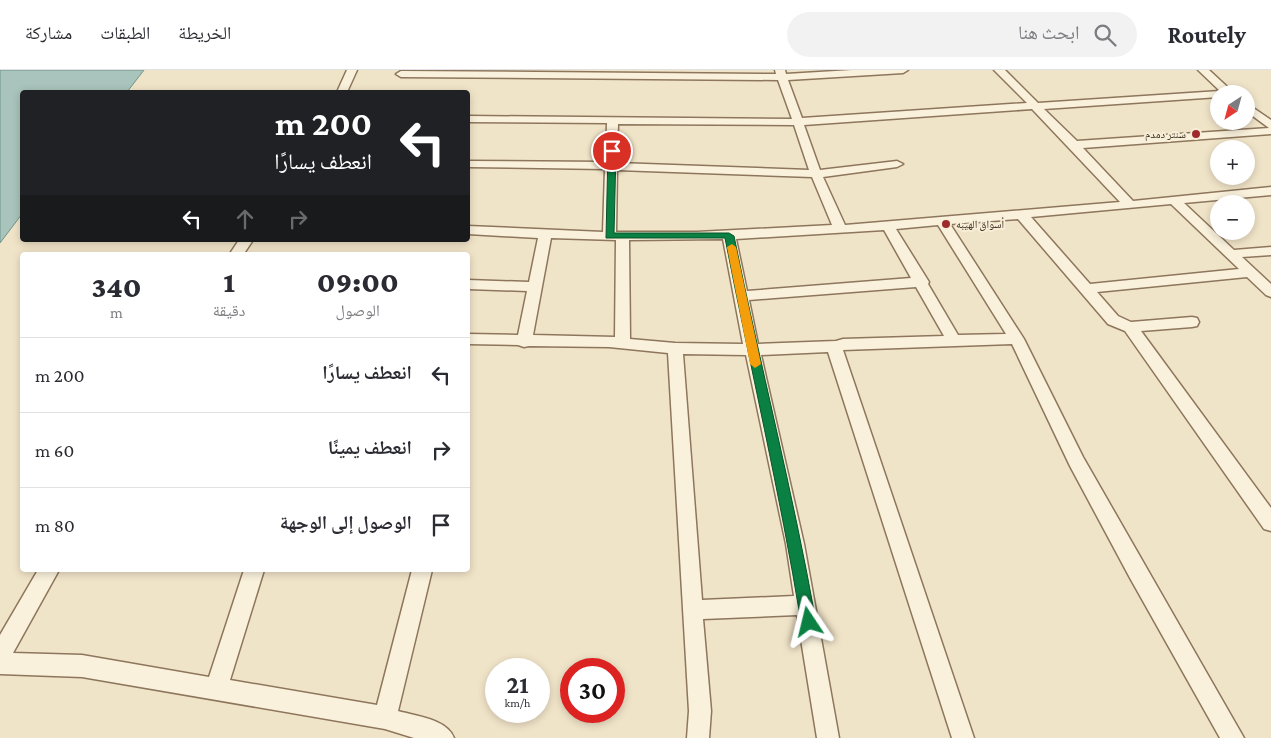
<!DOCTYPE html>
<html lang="ar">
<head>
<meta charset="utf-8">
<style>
	:root { --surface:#fff; --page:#f2f2f3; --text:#2b2b33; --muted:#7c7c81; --line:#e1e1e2 }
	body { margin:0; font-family:"Crimson Pro","Noto Naskh Arabic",serif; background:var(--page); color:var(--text); direction:rtl; height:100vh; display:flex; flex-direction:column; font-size:19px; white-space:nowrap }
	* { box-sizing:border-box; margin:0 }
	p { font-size:16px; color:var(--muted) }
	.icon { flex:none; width:28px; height:28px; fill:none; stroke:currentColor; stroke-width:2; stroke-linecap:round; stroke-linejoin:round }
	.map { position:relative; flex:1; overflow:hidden; direction:ltr }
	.panel { position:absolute; left:20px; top:182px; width:450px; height:320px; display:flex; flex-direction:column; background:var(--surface); border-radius:5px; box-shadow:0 2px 8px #0003; direction:rtl }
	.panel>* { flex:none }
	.guide { position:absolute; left:20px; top:20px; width:450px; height:152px; border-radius:5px; box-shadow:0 2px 8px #0003; direction:rtl; background:#202124; color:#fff; overflow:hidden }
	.needle { width:32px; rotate:216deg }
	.tools { position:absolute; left:1210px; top:15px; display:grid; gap:10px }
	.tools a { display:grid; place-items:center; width:45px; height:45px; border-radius:50%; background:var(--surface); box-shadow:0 2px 8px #0003; font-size:25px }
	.speed { position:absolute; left:485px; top:588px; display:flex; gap:10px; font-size:25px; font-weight:700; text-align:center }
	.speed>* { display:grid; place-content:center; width:65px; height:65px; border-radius:50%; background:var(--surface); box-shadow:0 2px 8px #0003; line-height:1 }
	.speed small { font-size:12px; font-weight:400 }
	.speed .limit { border:8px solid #d22; background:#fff; color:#111 }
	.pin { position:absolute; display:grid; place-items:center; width:42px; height:42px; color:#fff; margin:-21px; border:2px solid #fff; border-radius:50%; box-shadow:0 1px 5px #0007 }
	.me { position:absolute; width:55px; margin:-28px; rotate:350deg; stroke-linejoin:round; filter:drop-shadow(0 0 4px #0008) }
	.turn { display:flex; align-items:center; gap:18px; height:105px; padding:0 15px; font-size:22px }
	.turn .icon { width:65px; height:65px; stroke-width:2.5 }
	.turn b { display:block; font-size:35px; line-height:42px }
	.lanes { display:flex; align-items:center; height:48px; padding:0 15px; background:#0003; justify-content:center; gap:25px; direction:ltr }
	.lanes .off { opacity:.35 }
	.eta { display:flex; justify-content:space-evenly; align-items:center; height:85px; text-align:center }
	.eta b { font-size:30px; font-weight:800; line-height:35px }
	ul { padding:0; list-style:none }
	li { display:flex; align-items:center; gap:15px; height:75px; padding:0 15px; border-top:1px solid var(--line) }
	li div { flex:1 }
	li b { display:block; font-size:19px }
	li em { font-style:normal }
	header { display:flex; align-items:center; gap:30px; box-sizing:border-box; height:70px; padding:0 25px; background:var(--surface); border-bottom:1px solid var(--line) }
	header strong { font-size:24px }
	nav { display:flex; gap:28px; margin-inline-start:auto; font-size:18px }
	.search { width:350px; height:45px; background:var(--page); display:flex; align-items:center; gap:12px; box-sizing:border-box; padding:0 18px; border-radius:28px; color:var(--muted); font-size:19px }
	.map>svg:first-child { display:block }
	.water { fill:#a9c4bc; stroke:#6f938a }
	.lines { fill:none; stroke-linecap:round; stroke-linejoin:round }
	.minor-casing { stroke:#8d765c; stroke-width:3 }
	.minor { fill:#faf1dc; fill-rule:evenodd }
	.route { fill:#0b8043; stroke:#07532c }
	.slow { fill:#f59e0b }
	.poi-dot { fill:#9e2a2b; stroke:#f7eed8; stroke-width:2 }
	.labels { text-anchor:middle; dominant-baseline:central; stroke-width:4; stroke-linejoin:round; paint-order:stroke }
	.far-poi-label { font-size:11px; fill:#3d2e20; stroke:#f7eed8; text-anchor:end }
</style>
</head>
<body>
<header>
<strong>Routely</strong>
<div class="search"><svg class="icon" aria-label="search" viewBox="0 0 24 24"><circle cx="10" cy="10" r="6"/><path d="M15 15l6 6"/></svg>ابحث هنا</div>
<nav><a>الخريطة</a><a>الطبقات</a><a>مشاركة</a></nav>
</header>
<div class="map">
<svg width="1271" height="668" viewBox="0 0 1271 668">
	<rect width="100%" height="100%" fill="#f0e4c8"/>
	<path class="water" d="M 0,0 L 144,0 L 127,22 L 22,22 L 22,144 L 0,173 Z"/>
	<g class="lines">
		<defs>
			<g id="minor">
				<path d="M 347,0 L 357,0 L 347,22 L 337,22 Z"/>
				<path d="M 775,0 L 785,0 L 786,4 L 852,0 L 908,0 L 903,3 L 788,10 L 802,48 L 1027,33 L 994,0 L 1005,0 L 1038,33 L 1220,21 L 1198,0 L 1209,0 L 1235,24 L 1219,24 L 1219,27 L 1044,39 L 1077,71 L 1269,58 L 1246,41 L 1246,33 L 1271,50 L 1271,64 L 1083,78 L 1133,131 L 1271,117 L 1271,125 L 1184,133 L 1234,180 L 1271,177 L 1271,185 L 1242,187 L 1271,214 L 1271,227 L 1266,225 L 1247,207 L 1097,222 L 1118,246 L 1131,252 L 1192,247 L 1197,248 L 1199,252 L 1197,256 L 1192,257 L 1141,261 L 1271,438 L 1271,461 L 1264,459 L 1125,261 L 1108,254 L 1018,149 L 950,154 L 1024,269 L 1083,387 L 1244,668 L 1220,668 L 1130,508 L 1070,396 L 1012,274 L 843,280 L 974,668 L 952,668 L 828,282 L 761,285 L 804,474 L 839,668 L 817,668 L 797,545 L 703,549 L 711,641 L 709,668 L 687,668 L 689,641 L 668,283 L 609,277 L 529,276 L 524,277 L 518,275 L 468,274 L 468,264 L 518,265 L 527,221 L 468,219 L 468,210 L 529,212 L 538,168 L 468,164 L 468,156 L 603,162 L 605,99 L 468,97 L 468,91 L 606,92 L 607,53 L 468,52 L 468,46 L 792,49 L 778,10 L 401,7 L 396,4 L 401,1 L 776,4 ZM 1032,39 L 1120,132 L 845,155 L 823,107 L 897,97 L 903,94 L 897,91 L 820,100 L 804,55 ZM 618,54 L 794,55 L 809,100 L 617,93 ZM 617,100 L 812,107 L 832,155 L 697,162 L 616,162 ZM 1171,134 L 1239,199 L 1090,214 L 1031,147 ZM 938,155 L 1006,264 L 958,265 L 928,214 L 929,212 L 896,159 ZM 884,160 L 911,208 L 747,221 L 736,169 ZM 551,168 L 616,170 L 615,267 L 533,265 ZM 723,169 L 743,274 L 675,273 L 630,269 L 629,170 ZM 916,217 L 944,266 L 843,269 L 836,271 L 758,274 L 749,230 ZM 683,284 L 746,285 L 786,474 L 794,526 L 702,530 Z"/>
				<path d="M 239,170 L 253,170 L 243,185 L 229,185 Z"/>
				<path d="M 38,500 L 59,500 L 13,583 L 82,585 L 209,607 L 244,500 L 264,500 L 230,610 L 377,635 L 412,500 L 432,500 L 398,641 C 416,646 447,649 454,668 L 414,668 L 385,659 L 82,607 L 0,604 L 0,565 Z"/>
			</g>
		</defs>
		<use href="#minor" class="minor-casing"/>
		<use href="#minor" class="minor"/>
	</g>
	<path class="route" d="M 612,78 L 616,81 L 614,163 L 729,163 L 734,166 C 760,295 793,422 816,552 L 814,557 L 809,559 L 804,557 L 801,552 C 780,423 750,296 725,168 L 606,168 L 608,81 Z"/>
	<path class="slow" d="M 732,174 L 736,177 L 761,294 L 755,298 L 750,294 L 727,177 Z"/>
	<g class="poi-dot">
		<circle cx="1196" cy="64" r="5"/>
		<circle cx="946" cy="154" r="5"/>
	</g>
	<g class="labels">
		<g class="far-poi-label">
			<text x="1186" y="64">سنتر دمدم</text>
			<text x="956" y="154" text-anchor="start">أسواق الهيبه</text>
		</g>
	</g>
</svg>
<div class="tools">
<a><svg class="needle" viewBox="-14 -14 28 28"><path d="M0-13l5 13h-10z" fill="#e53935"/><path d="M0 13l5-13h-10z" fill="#7c7c81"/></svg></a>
<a>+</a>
<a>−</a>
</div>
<div class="speed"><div>21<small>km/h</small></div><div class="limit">30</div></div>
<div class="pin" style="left:612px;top:81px;background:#d93025"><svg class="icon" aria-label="arrive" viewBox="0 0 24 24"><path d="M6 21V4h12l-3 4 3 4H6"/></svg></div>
<svg class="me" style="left:809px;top:552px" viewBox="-20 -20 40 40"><path d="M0-17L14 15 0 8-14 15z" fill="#0b8043" stroke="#fff" stroke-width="4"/></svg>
<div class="guide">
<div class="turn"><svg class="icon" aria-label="left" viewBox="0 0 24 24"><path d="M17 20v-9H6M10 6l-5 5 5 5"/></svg><div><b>200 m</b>انعطف يسارًا</div></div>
<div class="lanes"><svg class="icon" aria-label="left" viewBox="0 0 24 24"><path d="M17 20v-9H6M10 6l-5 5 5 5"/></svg><svg class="icon off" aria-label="ahead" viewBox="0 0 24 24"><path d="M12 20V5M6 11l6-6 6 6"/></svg><svg class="icon off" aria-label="right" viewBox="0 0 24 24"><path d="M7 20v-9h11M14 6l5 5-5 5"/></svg></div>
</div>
<section class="panel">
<div class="eta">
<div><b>09:00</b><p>الوصول</p></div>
<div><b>1</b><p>دقيقة</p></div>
<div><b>340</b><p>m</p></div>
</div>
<ul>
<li><svg class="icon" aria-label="left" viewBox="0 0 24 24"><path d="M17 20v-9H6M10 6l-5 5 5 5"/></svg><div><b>انعطف يسارًا</b></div><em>200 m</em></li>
<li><svg class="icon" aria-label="right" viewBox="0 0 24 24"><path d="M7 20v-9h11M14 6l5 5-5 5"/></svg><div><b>انعطف يمينًا</b></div><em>60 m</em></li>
<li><svg class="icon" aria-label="arrive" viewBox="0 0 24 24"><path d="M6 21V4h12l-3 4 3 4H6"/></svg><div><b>الوصول إلى الوجهة</b></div><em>80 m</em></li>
</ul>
</section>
</div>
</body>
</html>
